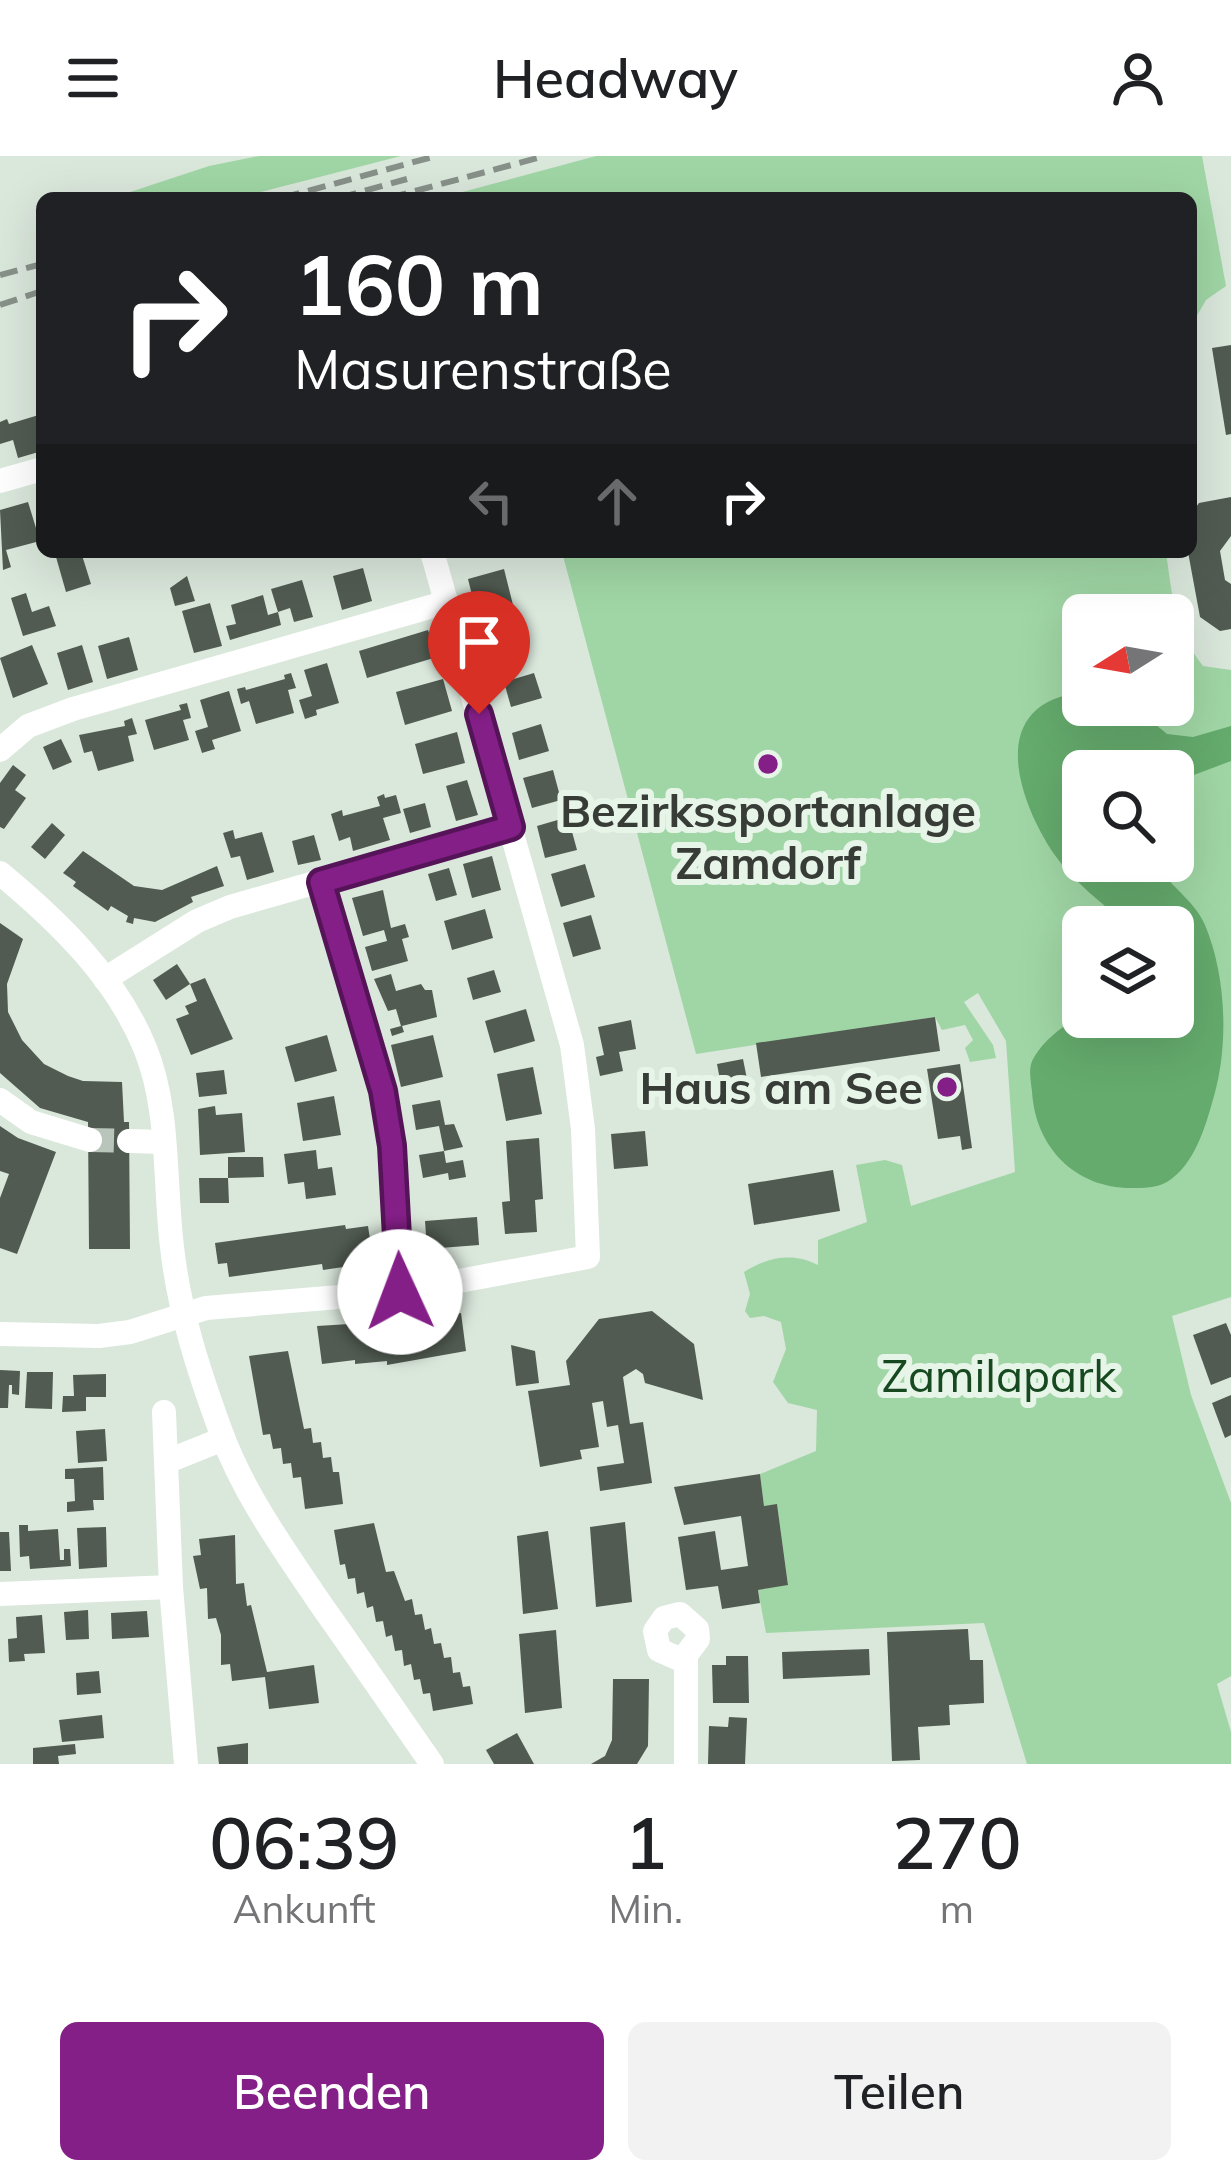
<!DOCTYPE html>
<html lang="de">
<head>
<meta charset="utf-8">
<style>
	:root { --surface:#fff; --page:#f2f2f2; --text:#202124; --muted:#757577; --accent:#851f88 }
	body { margin:0; font-family:Mulish,sans-serif; background:var(--page); color:var(--text); height:100vh; display:flex; flex-direction:column; font-size:45px; white-space:nowrap }
	* { box-sizing:border-box; margin:0 }
	p { font-size:39px; color:var(--muted) }
	.icon { flex:none; width:66px; height:66px; fill:none; stroke:currentColor; stroke-width:2; stroke-linecap:round; stroke-linejoin:round }
	.map { position:relative; height:1608px; overflow:hidden }
	.side { display:flex; flex-direction:column; background:var(--surface); flex:1 }
	.side>* { flex:none }
	.banner { position:absolute; left:36px; top:36px; width:1161px; height:366px; border-radius:18px; box-shadow:0 12px 48px #0002; background:#202124; color:#fff; overflow:hidden }
	.needle { width:78px; rotate:259deg }
	.tools { position:absolute; left:1062px; top:438px; display:grid; gap:24px }
	.tools a { display:grid; place-items:center; width:132px; height:132px; border-radius:18px; background:var(--surface); box-shadow:0 12px 48px #0002; font-size:60px }
	.pin { position:absolute; display:grid; place-items:center; width:102px; height:102px; color:#fff; margin:-123px -51px; border-radius:50% 50% 50% 0; rotate:-45deg; box-shadow:0 0 12px #0007 }
	.pin .icon { rotate:45deg }
	.me { position:absolute; width:132px; margin:-66px; rotate:358deg; stroke-linejoin:round; filter:drop-shadow(0 0 9px #0008) }
	.turn { display:flex; align-items:center; gap:42px; height:252px; padding:0 60px; font-size:54px }
	.turn .icon { width:156px; height:156px; stroke-width:2.5 }
	.turn b { display:block; font-size:84px; line-height:102px }
	.lanes { display:flex; align-items:center; height:114px; padding:0 60px; background:#0003; justify-content:center; gap:60px; direction:ltr }
	.lanes .off { opacity:.35 }
	.eta { display:flex; justify-content:space-evenly; align-items:center; height:204px; text-align:center }
	.eta b { font-size:72px; font-weight:600; line-height:84px }
	.button { display:flex; gap:24px; margin-top:auto; padding:24px 60px }
	.button a { flex:1; height:138px; border-radius:18px; background:var(--accent); color:#fff; font-size:48px; font-weight:600; line-height:138px; text-align:center }
	.button a+a { background:var(--page); color:var(--text) }
	header { display:flex; justify-content:space-between; align-items:center; height:156px; padding:0 60px; background:var(--surface); font-size:54px; font-weight:600 }
	.map>svg:first-child { display:block }
	.green { fill:#a0d6a5; fill-rule:evenodd }
	.water { fill:#65ab6d }
	.building { fill:#515b51 }
	.lines { fill:none; stroke-linecap:round; stroke-linejoin:round }
	.minor-tunnel { stroke:#b9c5ba; stroke-width:24; stroke-dasharray:24 12; stroke-linecap:butt }
	.minor { stroke:#fff; stroke-width:24 }
	.rail { stroke:#889189; stroke-width:6; stroke-dasharray:18 9; stroke-linecap:butt }
	.route-casing { stroke:#561458; stroke-width:30 }
	.route { stroke:#851f88; stroke-width:21 }
	.poi-dot { fill:#851f88; stroke:#e7f4e8; stroke-width:4.5 }
	.labels { text-anchor:middle; dominant-baseline:central; stroke-width:12; stroke-linejoin:round; paint-order:stroke }
	.poi-label { font-size:45px; font-weight:bold; fill:#373c37; stroke:#e7f4e8 }
	.park-label { font-size:45px; fill:#16491f; stroke:#e7f4e8 }
</style>
</head>
<body>
<header><svg class="icon" aria-label="menu" viewBox="0 0 24 24"><path d="M4 6h16M4 12h16M4 18h16"/></svg>Headway<svg class="icon" aria-label="person" viewBox="0 0 24 24"><circle cx="12" cy="8" r="4"/><path d="M4 21q1-7 8-7t8 7"/></svg></header>
<div class="map">
<svg width="1231" height="1608" viewBox="0 0 1231 1608">
	<rect width="100%" height="100%" fill="#dae7db"/>
	<g class="green">
		<path d="M 259,0 L 401,0 L 237,42 L 112,42 L 209,10 Z"/>
		<path d="M 596,0 L 1202,0 L 1226,130 L 1206,144 L 1191,170 L 1191,42 L 440,42 Z"/>
		<path d="M 562,396 L 1166,396 C 1172,440 1175,474 1203,510 L 1231,514 L 1231,1141 L 1172,1160 L 1191,1239 L 1231,1347 L 1231,1520 L 1217,1528 L 1231,1576 L 1231,1608 L 1027,1608 L 984,1467 L 766,1477 L 758,1434 L 788,1428 L 777,1349 L 764,1350 L 760,1318 L 816,1295 L 817,1254 L 788,1247 L 773,1226 L 786,1193 L 781,1166 L 764,1160 L 750,1162 L 745,1155 L 750,1138 L 744,1116 C 767,1101 793,1096 818,1109 L 818,1084 L 867,1066 L 856,1009 L 885,1004 L 902,1009 L 911,1050 L 1015,1016 L 1006,885 L 978,837 L 964,846 L 993,889 L 996,902 L 970,906 L 965,892 L 973,884 L 965,869 L 942,874 L 935,861 L 696,898 ZM 1083,459 L 1173,459 L 1173,549 L 1083,549 ZM 1083,615 L 1173,615 L 1173,705 L 1083,705 ZM 1083,771 L 1173,771 L 1173,861 L 1083,861 Z"/>
	</g>
	<path class="water" d="M 1083,536 L 1083,549 L 1132,549 L 1167,578 L 1193,581 L 1231,570 L 1231,605 L 1186,622 L 1173,634 L 1173,615 L 1083,615 L 1083,705 L 1155,705 C 1167,729 1194,743 1205,769 C 1226,819 1229,888 1214,940 C 1206,969 1195,1009 1167,1026 C 1156,1032 1144,1032 1131,1032 C 1075,1032 1035,991 1032,935 C 1031,927 1029,916 1031,908 C 1039,887 1064,869 1083,858 L 1173,861 L 1173,771 L 1129,771 C 1103,747 1074,727 1054,698 C 1016,641 986,547 1083,536 Z"/>
	<g class="building">
		<path d="M 1231,189 L 1231,278 L 1226,279 L 1212,192 Z"/>
		<path d="M 42,258 L 42,295 L 18,302 L 13,284 L 0,288 L 0,266 L 7,263 L 9,268 Z"/>
		<path d="M 1231,341 L 1231,380 L 1220,395 L 1225,424 L 1231,428 L 1231,473 L 1220,475 L 1200,461 L 1188,396 L 1191,358 L 1199,347 Z"/>
		<path d="M 28,346 L 40,385 L 6,394 L 11,411 L 3,414 L 0,354 Z"/>
		<path d="M 73,396 L 81,396 L 91,428 L 66,436 L 56,401 Z"/>
		<path d="M 363,412 L 372,445 L 342,454 L 333,420 Z"/>
		<path d="M 504,413 L 513,449 L 477,459 L 468,423 Z"/>
		<path d="M 187,420 L 195,445 L 175,450 L 170,432 Z"/>
		<path d="M 302,424 L 313,461 L 294,466 L 290,452 L 278,456 L 271,433 Z"/>
		<path d="M 26,437 L 32,456 L 49,450 L 56,470 L 23,480 L 11,442 Z"/>
		<path d="M 263,439 L 268,459 L 278,456 L 281,469 L 230,484 L 226,470 L 236,468 L 231,449 Z"/>
		<path d="M 210,447 L 222,490 L 194,497 L 182,455 Z"/>
		<path d="M 511,467 L 517,488 L 496,494 L 490,473 Z"/>
		<path d="M 428,474 L 437,501 L 367,522 L 359,495 Z"/>
		<path d="M 129,481 L 138,514 L 107,523 L 98,490 Z"/>
		<path d="M 32,489 L 48,528 L 13,542 L 0,502 Z"/>
		<path d="M 82,489 L 93,526 L 68,534 L 57,497 Z"/>
		<path d="M 327,507 L 339,547 L 316,554 L 317,559 L 305,563 L 299,544 L 312,540 L 304,514 Z"/>
		<path d="M 291,517 L 296,532 L 288,534 L 294,557 L 256,568 L 249,545 L 241,548 L 237,533 L 245,531 L 246,534 L 285,523 L 284,519 Z"/>
		<path d="M 534,517 L 542,542 L 511,551 L 504,526 Z"/>
		<path d="M 443,523 L 452,555 L 405,569 L 396,536 Z"/>
		<path d="M 229,535 L 241,575 L 212,584 L 215,593 L 202,597 L 195,575 L 208,571 L 200,544 Z"/>
		<path d="M 187,547 L 191,562 L 183,564 L 189,584 L 154,594 L 145,564 L 181,554 L 179,549 Z"/>
		<path d="M 132,562 L 137,578 L 128,580 L 134,605 L 98,615 L 92,595 L 84,597 L 79,579 L 125,570 L 124,565 Z"/>
		<path d="M 541,568 L 549,595 L 519,604 L 512,577 Z"/>
		<path d="M 457,576 L 465,607 L 423,618 L 415,588 Z"/>
		<path d="M 61,583 L 72,606 L 53,614 L 43,591 Z"/>
		<path d="M 13,609 L 26,619 L 15,634 L 26,642 L 4,673 L 0,671 L 0,627 Z"/>
		<path d="M 553,614 L 561,644 L 532,652 L 523,622 Z"/>
		<path d="M 467,624 L 478,659 L 456,665 L 446,630 Z"/>
		<path d="M 384,638 L 385,642 L 396,639 L 401,657 L 383,662 L 390,684 L 353,695 L 350,681 L 339,685 L 331,658 L 342,654 L 343,660 L 380,650 L 377,641 Z"/>
		<path d="M 425,647 L 431,671 L 410,677 L 403,653 Z"/>
		<path d="M 568,661 L 577,694 L 545,702 L 537,670 Z"/>
		<path d="M 52,667 L 65,679 L 45,703 L 31,691 Z"/>
		<path d="M 233,674 L 235,683 L 262,676 L 274,716 L 247,724 L 240,700 L 231,702 L 223,677 Z"/>
		<path d="M 314,679 L 321,704 L 298,709 L 292,685 Z"/>
		<path d="M 83,695 L 134,730 L 162,734 L 217,710 L 224,730 L 191,741 L 193,746 L 155,766 L 134,762 L 133,768 L 126,766 L 128,760 L 111,750 L 108,755 L 73,730 L 76,726 L 63,717 Z"/>
		<path d="M 492,700 L 501,734 L 472,742 L 463,708 Z"/>
		<path d="M 585,708 L 595,741 L 561,751 L 551,718 Z"/>
		<path d="M 449,712 L 457,739 L 436,745 L 428,718 Z"/>
		<path d="M 383,734 L 391,772 L 405,768 L 409,781 L 402,783 L 408,805 L 372,815 L 365,791 L 387,785 L 384,774 L 363,780 L 352,742 Z"/>
		<path d="M 485,753 L 493,782 L 452,794 L 444,765 Z"/>
		<path d="M 591,759 L 601,793 L 573,801 L 563,767 Z"/>
		<path d="M 0,767 L 23,783 L 7,828 L 8,856 L 22,884 L 44,908 L 68,920 L 83,925 L 122,926 L 124,966 L 129,966 L 130,1093 L 89,1093 L 88,966 L 40,952 L 0,917 Z"/>
		<path d="M 177,808 L 190,828 L 166,844 L 153,824 Z"/>
		<path d="M 494,814 L 501,836 L 473,844 L 467,822 Z"/>
		<path d="M 391,818 L 396,835 L 421,828 L 425,834 L 432,834 L 437,861 L 402,870 L 404,876 L 392,880 L 390,873 L 401,870 L 396,853 L 388,855 L 374,823 Z"/>
		<path d="M 205,822 L 233,883 L 191,899 L 176,863 L 189,858 L 185,850 L 197,845 L 190,828 Z"/>
		<path d="M 526,853 L 535,885 L 494,897 L 485,865 Z"/>
		<path d="M 935,861 L 940,895 L 761,921 L 756,887 Z"/>
		<path d="M 631,864 L 636,893 L 619,896 L 623,915 L 600,920 L 596,901 L 604,899 L 598,871 Z"/>
		<path d="M 327,879 L 337,915 L 295,926 L 285,891 Z"/>
		<path d="M 433,879 L 443,921 L 401,931 L 391,889 Z"/>
		<path d="M 743,903 L 749,933 L 722,938 L 724,946 L 715,947 L 712,934 L 720,924 L 717,908 Z"/>
		<path d="M 960,908 L 972,992 L 962,994 L 960,980 L 938,983 L 927,913 Z"/>
		<path d="M 533,911 L 542,958 L 506,965 L 497,918 Z"/>
		<path d="M 224,914 L 227,938 L 199,941 L 196,917 Z"/>
		<path d="M 334,940 L 341,979 L 303,985 L 297,947 Z"/>
		<path d="M 440,944 L 445,969 L 454,968 L 463,991 L 444,995 L 439,970 L 416,974 L 412,949 Z"/>
		<path d="M 215,950 L 216,959 L 242,957 L 245,996 L 200,999 L 198,953 Z"/>
		<path d="M 0,970 L 18,982 L 56,996 L 17,1098 L 0,1092 L 0,1042 L 9,1018 L 0,1015 Z"/>
		<path d="M 645,975 L 648,1010 L 614,1013 L 611,978 Z"/>
		<path d="M 539,982 L 543,1043 L 535,1044 L 537,1076 L 505,1078 L 502,1046 L 510,1045 L 506,985 Z"/>
		<path d="M 316,994 L 318,1013 L 332,1011 L 336,1039 L 306,1043 L 304,1026 L 288,1028 L 284,998 Z"/>
		<path d="M 444,995 L 446,1007 L 463,1004 L 466,1021 L 449,1024 L 448,1017 L 423,1022 L 419,999 Z"/>
		<path d="M 228,1001 L 263,1001 L 264,1021 L 228,1022 L 229,1047 L 200,1047 L 199,1022 L 228,1022 Z"/>
		<path d="M 833,1014 L 840,1055 L 754,1069 L 748,1028 Z"/>
		<path d="M 477,1061 L 479,1089 L 427,1093 L 425,1065 Z"/>
		<path d="M 345,1069 L 346,1073 L 368,1070 L 371,1090 L 355,1093 L 357,1109 L 323,1114 L 322,1108 L 229,1121 L 227,1107 L 218,1108 L 215,1087 Z"/>
		<path d="M 652,1155 L 694,1188 L 703,1244 L 645,1227 L 643,1218 L 636,1213 L 623,1221 L 630,1268 L 643,1266 L 652,1327 L 600,1335 L 597,1311 L 624,1307 L 618,1269 L 607,1271 L 603,1245 L 592,1247 L 599,1291 L 580,1294 L 582,1303 L 540,1311 L 528,1235 L 570,1229 L 566,1205 L 599,1163 Z"/>
		<path d="M 461,1157 L 466,1195 L 387,1209 L 387,1205 L 355,1208 L 355,1204 L 322,1208 L 317,1170 L 382,1166 L 383,1172 Z"/>
		<path d="M 1226,1167 L 1231,1179 L 1231,1221 L 1211,1229 L 1193,1179 Z"/>
		<path d="M 511,1189 L 535,1195 L 539,1227 L 516,1230 Z"/>
		<path d="M 288,1195 L 304,1273 L 311,1272 L 313,1287 L 321,1286 L 323,1302 L 331,1301 L 333,1316 L 339,1316 L 343,1348 L 305,1353 L 301,1321 L 293,1322 L 291,1307 L 283,1308 L 281,1292 L 273,1293 L 270,1278 L 263,1279 L 249,1200 Z"/>
		<path d="M 0,1214 L 20,1215 L 19,1239 L 12,1238 L 12,1229 L 9,1229 L 8,1252 L 0,1252 Z"/>
		<path d="M 27,1216 L 53,1216 L 52,1253 L 25,1252 Z"/>
		<path d="M 106,1218 L 106,1241 L 86,1241 L 86,1255 L 62,1256 L 63,1240 L 74,1240 L 73,1219 Z"/>
		<path d="M 1231,1239 L 1231,1279 L 1225,1282 L 1212,1247 Z"/>
		<path d="M 105,1273 L 107,1305 L 78,1307 L 76,1275 Z"/>
		<path d="M 103,1311 L 104,1344 L 93,1344 L 94,1354 L 67,1356 L 67,1346 L 75,1345 L 74,1323 L 65,1323 L 65,1313 Z"/>
		<path d="M 760,1318 L 764,1350 L 777,1348 L 788,1429 L 758,1434 L 760,1447 L 722,1453 L 718,1430 L 686,1434 L 678,1381 L 715,1375 L 721,1414 L 748,1410 L 741,1360 L 684,1369 L 674,1331 Z"/>
		<path d="M 625,1366 L 632,1446 L 596,1451 L 590,1371 Z"/>
		<path d="M 374,1367 L 386,1416 L 394,1415 L 405,1445 L 412,1443 L 415,1459 L 422,1458 L 425,1474 L 431,1472 L 434,1488 L 441,1487 L 444,1502 L 451,1501 L 453,1517 L 460,1516 L 463,1531 L 470,1530 L 473,1548 L 433,1555 L 430,1537 L 423,1538 L 420,1523 L 414,1524 L 411,1508 L 404,1510 L 402,1494 L 395,1495 L 392,1479 L 386,1481 L 383,1465 L 376,1466 L 373,1450 L 367,1452 L 364,1436 L 357,1438 L 355,1422 L 348,1423 L 345,1408 L 340,1409 L 334,1374 Z"/>
		<path d="M 19,1369 L 28,1369 L 28,1375 L 58,1373 L 60,1404 L 64,1404 L 64,1393 L 70,1393 L 71,1410 L 30,1413 L 29,1400 L 20,1401 Z"/>
		<path d="M 106,1371 L 107,1411 L 79,1413 L 77,1372 Z"/>
		<path d="M 548,1375 L 558,1453 L 523,1458 L 517,1380 Z"/>
		<path d="M 0,1376 L 9,1376 L 11,1415 L 0,1415 Z"/>
		<path d="M 235,1379 L 236,1428 L 244,1427 L 247,1450 L 251,1449 L 267,1516 L 314,1509 L 319,1547 L 269,1553 L 265,1521 L 232,1525 L 230,1508 L 221,1509 L 221,1479 L 216,1462 L 208,1463 L 207,1432 L 200,1433 L 193,1400 L 201,1399 L 199,1383 Z"/>
		<path d="M 88,1454 L 89,1483 L 66,1484 L 64,1456 Z"/>
		<path d="M 147,1455 L 149,1481 L 112,1483 L 111,1457 Z"/>
		<path d="M 42,1459 L 45,1497 L 24,1498 L 25,1505 L 9,1506 L 8,1483 L 17,1482 L 16,1461 Z"/>
		<path d="M 968,1473 L 970,1504 L 983,1504 L 984,1547 L 949,1549 L 950,1569 L 918,1571 L 920,1604 L 892,1605 L 887,1476 Z"/>
		<path d="M 556,1474 L 562,1552 L 525,1557 L 519,1478 Z"/>
		<path d="M 869,1493 L 870,1519 L 783,1523 L 782,1496 Z"/>
		<path d="M 726,1500 L 748,1500 L 749,1547 L 713,1547 L 712,1509 L 726,1509 Z"/>
		<path d="M 99,1515 L 101,1537 L 77,1539 L 76,1517 Z"/>
		<path d="M 613,1523 L 649,1523 L 648,1590 L 637,1608 L 591,1608 L 605,1600 L 612,1584 Z"/>
		<path d="M 102,1559 L 104,1582 L 62,1586 L 59,1564 Z"/>
		<path d="M 729,1561 L 747,1562 L 745,1608 L 708,1608 L 709,1570 L 728,1571 Z"/>
		<path d="M 517,1577 L 534,1608 L 494,1608 L 486,1594 Z"/>
		<path d="M 248,1587 L 248,1608 L 219,1608 L 217,1591 Z"/>
		<path d="M 75,1588 L 76,1598 L 58,1600 L 59,1608 L 33,1608 L 33,1592 Z"/>
	</g>
	<g class="lines">
		<path class="minor-tunnel" d="M 90,984 L 129,985"/>
		<g class="minor">
			<path d="M 0,325 L 42,313"/>
			<path d="M 0,594 L 28,570 L 73,553 L 447,446"/>
			<path d="M 0,717 C 58,765 116,821 145,892 C 170,953 164,1025 172,1091 C 179,1155 199,1216 221,1276 C 244,1339 285,1395 322,1450 C 359,1502 395,1555 432,1608"/>
			<path d="M 321,726 L 383,936 L 392,990 L 400,1136"/>
			<path d="M 105,823 L 197,765 L 230,751 L 510,671"/>
			<path d="M 0,944 L 31,966 L 90,984"/>
			<path d="M 129,985 L 164,986"/>
			<path d="M 0,1178 L 99,1180 L 130,1176 L 206,1152 L 400,1136 L 588,1101 L 583,973 L 572,889 L 432,396"/>
			<path d="M 164,1256 L 171,1431 L 186,1608"/>
			<path d="M 168,1305 L 223,1283"/>
			<path d="M 0,1438 L 171,1431"/>
			<path d="M 686,1608 L 686,1499 L 698,1483 L 697,1473 L 680,1458 L 664,1462 L 655,1475 L 659,1494 L 677,1502 L 686,1499"/>
		</g>
		<g class="rail">
			<path d="M 282,42 L 436,0"/>
			<path d="M 339,42 L 407,23"/>
			<path d="M 389,42 L 545,0"/>
			<path d="M 0,119 L 42,108"/>
			<path d="M 0,149 L 42,135"/>
		</g>
	</g>
	<g class="lines">
		<defs>
			<path id="route" d="M 400,1136 L 392,990 L 383,935 L 321,726 L 511,671 L 479,558"/>
		</defs>
		<use href="#route" class="route-casing"/>
		<use href="#route" class="route"/>
	</g>
	<g class="poi-dot">
		<circle cx="768" cy="608" r="12"/>
		<circle cx="947" cy="931" r="12"/>
	</g>
	<g class="labels">
		<g class="poi-label">
			<text x="768" y="654">Bezirkssportanlage<tspan x="768" dy="52">Zamdorf</tspan></text>
			<text x="923" y="931" text-anchor="end">Haus am See</text>
		</g>
		<g class="park-label">
			<text x="999" y="1219">Zamilapark</text>
		</g>
	</g>
</svg>
<div class="tools">
<a><svg class="needle" viewBox="-14 -14 28 28"><path d="M0-13l5 13h-10z" fill="#e53935"/><path d="M0 13l5-13h-10z" fill="#757577"/></svg></a>
<a><svg class="icon" aria-label="search" viewBox="0 0 24 24"><circle cx="10" cy="10" r="6"/><path d="M15 15l6 6"/></svg></a>
<a><svg class="icon" aria-label="layers" viewBox="0 0 24 24"><path d="M12 4l9 5-9 5-9-5zM3 14l9 5 9-5"/></svg></a>
</div>
<div class="pin" style="left:479px;top:558px;background:#d93025"><svg class="icon" aria-label="arrive" viewBox="0 0 24 24"><path d="M6 21V4h12l-3 4 3 4H6"/></svg></div>
<svg class="me" style="left:400px;top:1136px" viewBox="-20 -20 40 40"><circle r="19" fill="#fff"/><path d="M0-13L10 11 0 6-10 11z" fill="#851f88"/></svg>
<div class="banner">
<div class="turn"><svg class="icon" aria-label="right" viewBox="0 0 24 24"><path d="M7 20v-9h11M14 6l5 5-5 5"/></svg><div><b>160 m</b>Masurenstraße</div></div>
<div class="lanes"><svg class="icon off" aria-label="left" viewBox="0 0 24 24"><path d="M17 20v-9H6M10 6l-5 5 5 5"/></svg><svg class="icon off" aria-label="ahead" viewBox="0 0 24 24"><path d="M12 20V5M6 11l6-6 6 6"/></svg><svg class="icon" aria-label="right" viewBox="0 0 24 24"><path d="M7 20v-9h11M14 6l5 5-5 5"/></svg></div>
</div>
</div>
<section class="side">
<div class="eta">
<div><b>06:39</b><p>Ankunft</p></div>
<div><b>1</b><p>Min.</p></div>
<div><b>270</b><p>m</p></div>
</div>
<div class="button"><a>Beenden</a><a>Teilen</a></div>
</section>
</body>
</html>
